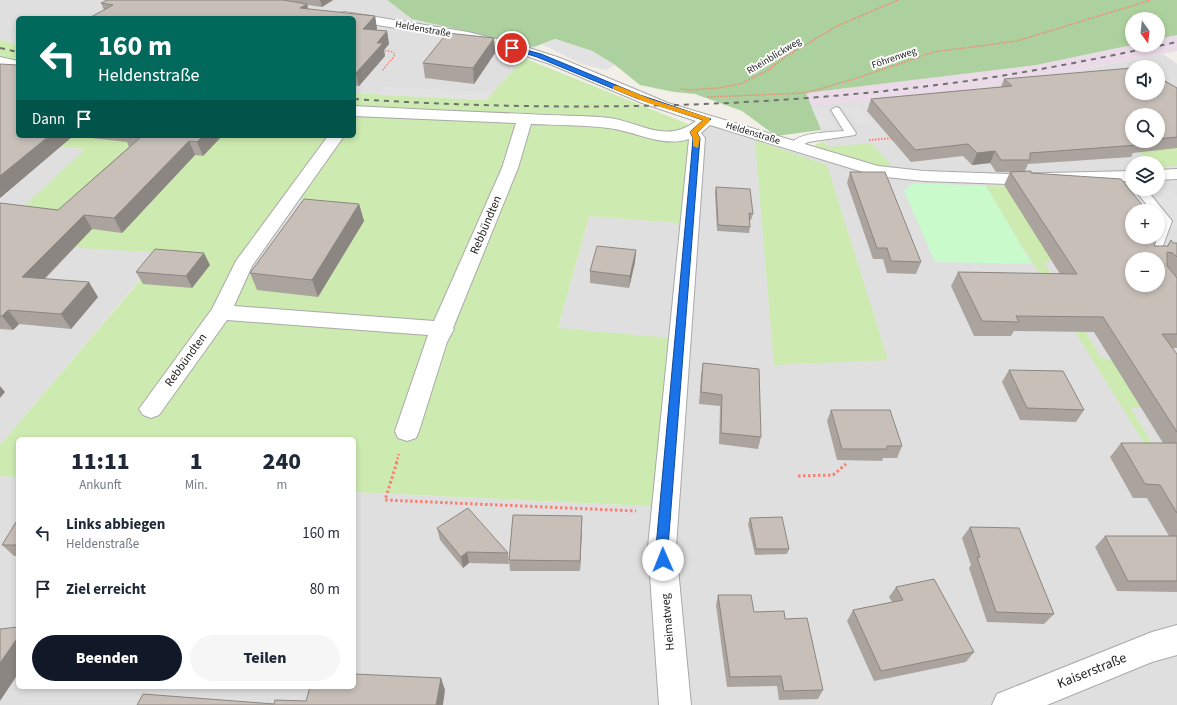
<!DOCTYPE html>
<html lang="de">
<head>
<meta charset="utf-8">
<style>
	:root { --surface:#fff; --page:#f6f6f7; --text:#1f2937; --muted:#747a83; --accent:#111827 }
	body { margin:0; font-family:"Source Sans 3",sans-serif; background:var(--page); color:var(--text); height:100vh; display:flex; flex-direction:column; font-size:15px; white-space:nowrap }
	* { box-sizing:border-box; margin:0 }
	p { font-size:13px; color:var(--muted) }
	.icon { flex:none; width:22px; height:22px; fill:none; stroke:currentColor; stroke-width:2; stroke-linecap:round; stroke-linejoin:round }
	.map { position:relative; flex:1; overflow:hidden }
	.details { position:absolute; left:16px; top:437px; width:340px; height:252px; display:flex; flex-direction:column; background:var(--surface); border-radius:6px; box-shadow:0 2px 6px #0003 }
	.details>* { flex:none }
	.banner { position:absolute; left:16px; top:16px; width:340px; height:122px; border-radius:6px; box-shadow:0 2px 6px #0003; background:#00695c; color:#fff; overflow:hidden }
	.needle { width:26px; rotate:165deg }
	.tools { position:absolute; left:1125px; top:12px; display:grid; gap:8px }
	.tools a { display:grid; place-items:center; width:40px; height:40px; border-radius:50%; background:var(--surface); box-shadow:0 2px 6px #0003; font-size:20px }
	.pin { position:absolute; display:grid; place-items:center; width:34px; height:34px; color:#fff; margin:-17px; border:2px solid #fff; border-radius:50%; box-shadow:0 1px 4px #0007 }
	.me { position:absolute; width:44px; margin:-22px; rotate:359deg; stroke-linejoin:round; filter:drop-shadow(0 0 3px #0008) }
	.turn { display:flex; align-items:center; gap:14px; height:84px; padding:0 16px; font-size:18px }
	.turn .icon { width:52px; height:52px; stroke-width:2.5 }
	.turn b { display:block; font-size:28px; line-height:34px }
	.then { display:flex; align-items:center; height:38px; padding:0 16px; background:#0003; gap:8px; font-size:15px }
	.eta { display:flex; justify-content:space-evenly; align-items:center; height:68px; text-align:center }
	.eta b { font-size:24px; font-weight:800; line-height:28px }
	.action { display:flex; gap:8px; margin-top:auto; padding:8px 16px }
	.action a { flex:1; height:46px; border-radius:24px; background:var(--accent); color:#fff; font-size:16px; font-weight:800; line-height:46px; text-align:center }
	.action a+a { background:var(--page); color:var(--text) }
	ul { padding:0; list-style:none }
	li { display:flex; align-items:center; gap:12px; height:56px; padding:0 16px }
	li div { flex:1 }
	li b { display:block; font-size:15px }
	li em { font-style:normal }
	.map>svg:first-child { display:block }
	.residential { fill:#e0dfdf; fill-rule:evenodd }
	.industrial { fill:#ebdbe8 }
	.grass { fill:#cdebb0 }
	.forest { fill:#add19e }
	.park { fill:#c8facc }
	.parking { fill:#e2e2e2 }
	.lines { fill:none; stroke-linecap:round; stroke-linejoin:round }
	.lane-casing { stroke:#a9a9a9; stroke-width:2 }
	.street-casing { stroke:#a9a9a9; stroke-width:2 }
	.path-far3 { stroke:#fa8072; stroke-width:1.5; stroke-dasharray:1.5 1.5; stroke-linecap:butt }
	.path-far2 { stroke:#fa8072; stroke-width:2; stroke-dasharray:1.5 1.5; stroke-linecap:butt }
	.path-far1 { stroke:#fa8072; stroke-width:2.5; stroke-dasharray:2 2; stroke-linecap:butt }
	.path { stroke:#fa8072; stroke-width:3; stroke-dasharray:2.5 2.5; stroke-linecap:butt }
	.lane { fill:#fff; fill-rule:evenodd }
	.street { fill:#fff; fill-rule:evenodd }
	.rail { stroke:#707070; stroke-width:2; stroke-dasharray:5 5; stroke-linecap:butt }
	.wall { fill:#aba49e; fill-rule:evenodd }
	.shaded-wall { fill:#8b8681 }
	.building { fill:#c7bfb8; stroke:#8b8681; fill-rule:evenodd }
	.route { fill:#1a73e8; stroke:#114b97 }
	.slow { fill:#f59e0b }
	.labels { text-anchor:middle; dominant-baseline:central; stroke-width:4; stroke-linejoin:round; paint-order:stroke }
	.far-street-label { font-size:10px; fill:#222; stroke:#fff }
	.street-label { font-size:12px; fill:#222; stroke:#fff }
	.near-street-label { font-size:14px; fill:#222; stroke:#fff }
</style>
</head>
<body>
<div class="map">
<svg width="1177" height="705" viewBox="0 0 1177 705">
	<rect width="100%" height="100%" fill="#f2efe9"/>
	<g class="residential">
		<path d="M 0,0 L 387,0 L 412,19 L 534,47 L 486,100 L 354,93 L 354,18 L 18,18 L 18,45 L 0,40 Z"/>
		<path d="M 1163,54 L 1177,64 L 1177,705 L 0,705 L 0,476 L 18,477 L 18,687 L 354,687 L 354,492 L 666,507 L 558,328 L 589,216 L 690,224 L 696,146 L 708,119 L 834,159 L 827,146 L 811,106 L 959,91 L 1048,76 ZM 1132,67 L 1158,67 L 1158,93 L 1132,93 ZM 1132,115 L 1158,115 L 1158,141 L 1132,141 ZM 1132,163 L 1158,163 L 1158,189 L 1132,189 ZM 1132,211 L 1158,211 L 1158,237 L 1132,237 ZM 1132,259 L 1158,259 L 1158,285 L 1132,285 Z"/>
		<path d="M 0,142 L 86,149 L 0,229 Z"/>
		<path d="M 0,243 L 163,252 L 0,445 Z"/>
	</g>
	<path class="industrial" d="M 1177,35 L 1177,51 L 1048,76 L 959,91 L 811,106 L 805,93 L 1036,65 L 1132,45 L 1158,45 L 1158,39 Z"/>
	<g class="grass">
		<path d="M 0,40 L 18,45 L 18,136 L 354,136 L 354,93 L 486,100 L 524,58 L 688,124 L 696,146 L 690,224 L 589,216 L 558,328 L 680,339 L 666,507 L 354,492 L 354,439 L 18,439 L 18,477 L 0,476 L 0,445 L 163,253 L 0,243 L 0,229 L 85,149 L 0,142 Z"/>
		<path d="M 1177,133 L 1177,166 L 1158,167 L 1158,163 L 1151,163 L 1139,152 L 1155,150 L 1158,141 Z"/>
		<path d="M 755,140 L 827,165 L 888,360 L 774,365 Z"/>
		<path d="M 823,141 L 829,147 L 871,143 L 890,164 L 890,168 L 875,167 L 816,147 L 815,145 Z"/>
		<path d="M 986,186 L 1042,187 L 1013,199 L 1036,236 L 1077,237 L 1049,256 L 1052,262 L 1044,262 L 1101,358 L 1111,360 L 1119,372 L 1168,372 L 1142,408 L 1130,407 L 1154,447 L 1146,446 L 1016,236 Z"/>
	</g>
	<path class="forest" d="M 387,0 L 1177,0 L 1177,35 L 1158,39 L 1158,19 L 1132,19 L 1132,45 L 1036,65 L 806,93 L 821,130 L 776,136 L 742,111 L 695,94 L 674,92 L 640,85 L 615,65 L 592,51 L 555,39 L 534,47 L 412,19 Z"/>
	<path class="park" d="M 914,183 L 986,186 L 1032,264 L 935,262 L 904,191 L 909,186 Z"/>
	<g class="parking">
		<path d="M 555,39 L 592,51 L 615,65 L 606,70 L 581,64 L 542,44 Z"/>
		<path d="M 384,87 L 491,92 L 486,100 L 380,95 Z"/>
		<path d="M 858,106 L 873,124 L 858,125 L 843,108 Z"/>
		<path d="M 825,107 L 837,129 L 822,129 L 812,109 Z"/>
		<path d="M 1125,186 L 1132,187 L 1132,189 L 1172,190 L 1177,196 L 1177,227 L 1158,225 L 1158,211 L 1132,211 Z"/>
		<path d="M 299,199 L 318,201 L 266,277 L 245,276 Z"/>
	</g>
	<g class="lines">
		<defs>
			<g id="lane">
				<path d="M 836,107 L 839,108 L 856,133 L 855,135 L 808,142 L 797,148 L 789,148 L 788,146 C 799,131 827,133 844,131 L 831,110 Z"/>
				<path d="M 1134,189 L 1146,189 L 1172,221 L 1158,259 L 1146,259 L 1155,237 L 1158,237 L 1160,221 L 1158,219 L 1158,211 L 1152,211 Z"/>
			</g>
			<g id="street">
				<path d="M 345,12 L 468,32 L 520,45 L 560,58 L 668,103 L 878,166 L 924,171 L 1008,174 L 1132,171 L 1132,181 L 1008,184 L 924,181 L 876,176 L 710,125 L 701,133 L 705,138 L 676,547 L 691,705 L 659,705 L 648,547 L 689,139 C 661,148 636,131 608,128 C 583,125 557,125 531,124 L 518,168 L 453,328 L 454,329 L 447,342 L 419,431 L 416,438 L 407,441 L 398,438 L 395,431 L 428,335 L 227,320 L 159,415 L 151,418 L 143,415 L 139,409 L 212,309 L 236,261 L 328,136 L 344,136 L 252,266 L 234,306 L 434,321 L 502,168 L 516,123 L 354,116 L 354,106 C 412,109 470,112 527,114 C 554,116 583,115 610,118 C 642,123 666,144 696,121 L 642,103 L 550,64 L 511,51 L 443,36 L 354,21 L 354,18 L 340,18 L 339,16 L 340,13 Z"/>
				<path d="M 0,57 L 18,61 L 18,69 L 0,65 Z"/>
				<path d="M 1177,169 L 1177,179 L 1158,180 L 1158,170 Z"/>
				<path d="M 1177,625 L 1177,655 L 1152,662 L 1047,705 L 992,705 L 997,694 L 1152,632 Z"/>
			</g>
		</defs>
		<use href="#lane" class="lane-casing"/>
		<use href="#street" class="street-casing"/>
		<g class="path-far3">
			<path d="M 382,50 L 393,52 L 395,55 L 382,71"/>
			<path d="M 681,89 L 689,90 L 718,88 L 740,84 L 767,71 L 785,57 L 837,26 L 898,0"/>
			<path d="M 708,97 L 805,93 L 854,79 L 934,52 L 1017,41 L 1151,0"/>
		</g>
		<path class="path-far2" d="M 869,140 L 894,138"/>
		<path class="path-far1" d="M 396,463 L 399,454"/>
		<g class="path">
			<path d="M 397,462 L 385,500 L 636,511"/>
			<path d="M 798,476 L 833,475 L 846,464"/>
		</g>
		<use href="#lane" class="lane"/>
		<use href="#street" class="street"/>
		<g class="rail">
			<path d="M 0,48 L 18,52"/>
			<path d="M 354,99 C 556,112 759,109 960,82 C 1033,72 1105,57 1177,42"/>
		</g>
	</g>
	<g class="wall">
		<path d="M 107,0 L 333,0 L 322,7 L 307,5 L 308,9 L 375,16 L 377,29 L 376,30 L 387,31 L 389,44 L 384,50 L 385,56 L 359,86 L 354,86 L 354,18 L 89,18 L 104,10 L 101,3 Z"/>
		<path d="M 494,38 L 495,53 L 474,84 L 425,78 L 423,63 Z"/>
		<path d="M 0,64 L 18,136 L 222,136 L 203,156 L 195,155 L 122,233 L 92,229 L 45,279 L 98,297 L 71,329 L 19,324 L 13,330 L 0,329 L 0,203 L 58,210 L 129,147 L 127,142 L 73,136 L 0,198 Z"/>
		<path d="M 1004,79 L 1177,88 L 1177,148 L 1133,153 L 1131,157 L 1028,164 L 1025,171 L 1031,173 L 1154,246 L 1167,246 L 1171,240 L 1173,243 L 1177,243 L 1177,348 L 1173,348 L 1177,354 L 1177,592 L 1117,591 L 1095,547 L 1105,536 L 1169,536 L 1147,498 L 1133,498 L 1110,457 L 1121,443 L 1163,443 L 1094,332 L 1014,331 L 1011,336 L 974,336 L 951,286 L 958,272 L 1060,274 L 1004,185 L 1010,172 L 996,172 L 990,163 L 972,165 L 963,156 L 911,162 L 867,111 L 871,99 L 1001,87 ZM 1158,115 L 1158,141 L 1132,141 Z"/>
		<path d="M 850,172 L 921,262 L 916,274 L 887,273 L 883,259 L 873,259 L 847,183 Z"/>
		<path d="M 716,187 L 753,214 L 751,220 L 750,220 L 750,227 L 749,233 L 717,231 L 715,193 Z"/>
		<path d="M 359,204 L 364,221 L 318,297 L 257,290 L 250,273 Z"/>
		<path d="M 636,250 L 635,262 L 629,288 L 590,283 L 590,271 Z"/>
		<path d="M 210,265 L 192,288 L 143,284 L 136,272 Z"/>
		<path d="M 703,363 L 761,437 L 758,449 L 719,444 L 720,406 L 699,404 L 701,375 Z"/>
		<path d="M 1009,370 L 1084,410 L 1076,422 L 1020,420 L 1002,382 Z"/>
		<path d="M 831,410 L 902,446 L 897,458 L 883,458 L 882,461 L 837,460 L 827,421 Z"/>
		<path d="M 582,516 L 580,571 L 510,571 L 509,560 Z"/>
		<path d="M 750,518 L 789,549 L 787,554 L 755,555 L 748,524 Z"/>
		<path d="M 18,519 L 18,556 L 14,556 L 2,545 Z"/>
		<path d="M 970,527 L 1054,614 L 1044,624 L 987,622 L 969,568 L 971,565 L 962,538 Z"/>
		<path d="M 437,528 L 508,553 L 509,564 L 469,563 L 463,568 L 440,540 Z"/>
		<path d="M 896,587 L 974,652 L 966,662 L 874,681 L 847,621 L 853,610 L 892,602 L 889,597 Z"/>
		<path d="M 718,595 L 754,612 L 785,619 L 823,690 L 818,699 L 779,700 L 777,686 L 727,687 L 716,605 Z"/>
	</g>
	<g class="shaded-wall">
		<path d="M 320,0 L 333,0 L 322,7 Z"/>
		<path d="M 307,4 L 310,16 L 300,8 Z"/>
		<path d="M 375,16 L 377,29 L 365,42 L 363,29 Z"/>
		<path d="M 387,31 L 389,44 L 384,50 L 385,56 L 359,86 L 356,73 L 377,43 Z"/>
		<path d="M 494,38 L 495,53 L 474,84 L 473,68 Z"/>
		<path d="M 49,136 L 73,136 L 0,198 L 0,176 Z"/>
		<path d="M 203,136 L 222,136 L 203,156 L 197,142 Z"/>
		<path d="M 189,141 L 195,155 L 122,233 L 114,218 Z"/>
		<path d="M 995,151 L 990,163 L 972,165 L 977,153 Z"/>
		<path d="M 359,204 L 364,221 L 318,297 L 312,280 Z"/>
		<path d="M 84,215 L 92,229 L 32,291 L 22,277 Z"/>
		<path d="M 636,250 L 635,262 L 629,288 L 630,276 Z"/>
		<path d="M 204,253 L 210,265 L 192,288 L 186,276 Z"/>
		<path d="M 89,282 L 98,297 L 71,329 L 61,314 Z"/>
		<path d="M 8,310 L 19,324 L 13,330 L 2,316 Z"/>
		<path d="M 0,386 L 5,392 L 0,398 Z"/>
		<path d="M 582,516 L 582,527 L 580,571 L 580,561 Z"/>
		<path d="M 467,552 L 469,563 L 463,568 L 461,557 Z"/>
		<path d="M 18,637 L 18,674 L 0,701 L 0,663 Z"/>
		<path d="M 441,678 L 445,690 L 443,705 L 436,705 Z"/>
	</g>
	<g class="building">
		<path d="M 107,0 L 283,0 L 307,4 L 300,8 L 375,16 L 363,29 L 387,31 L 377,43 L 383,43 L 356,73 L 354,73 L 354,18 L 89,18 L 113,5 L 101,3 Z"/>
		<path d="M 447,33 L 494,38 L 473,68 L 423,63 Z"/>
		<path d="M 0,64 L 18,65 L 18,79 L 16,81 L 18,81 L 18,136 L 49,136 L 0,176 Z"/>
		<path d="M 1132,68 L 1132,93 L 1158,93 L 1158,77 L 1177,88 L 1177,137 L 1158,139 L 1158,115 L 1132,115 L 1132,141 L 1139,141 L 1133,142 L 1138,145 L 1030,153 L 1030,160 L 1001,160 L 995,151 L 977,153 L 968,144 L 915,150 L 871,99 L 1012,86 L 1004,79 Z"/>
		<path d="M 135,136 L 203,136 L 197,142 L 189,141 L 114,218 L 84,215 L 22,277 L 89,282 L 61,314 L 8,310 L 2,316 L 0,316 L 0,203 L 58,210 L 141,137 Z"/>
		<path d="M 1031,171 L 1031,173 L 1121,179 L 1147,211 L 1132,211 L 1132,237 L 1157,237 L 1154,246 L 1168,246 L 1171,240 L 1173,243 L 1177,243 L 1177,257 L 1173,253 L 1167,252 L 1167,266 L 1177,278 L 1177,334 L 1162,334 L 1177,354 L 1177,432 L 1103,317 L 1016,316 L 1019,322 L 982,321 L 958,272 L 1077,274 L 1010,172 ZM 1132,259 L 1158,259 L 1158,285 L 1132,285 Z"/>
		<path d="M 850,172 L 885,172 L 921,262 L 891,261 L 887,248 L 877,248 Z"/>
		<path d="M 716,187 L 750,189 L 753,214 L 749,213 L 750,227 L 718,225 Z"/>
		<path d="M 304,199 L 359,204 L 312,280 L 250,273 Z"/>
		<path d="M 1158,224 L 1161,227 L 1158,235 Z"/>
		<path d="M 597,246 L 636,250 L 630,276 L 590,271 Z"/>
		<path d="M 155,249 L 204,253 L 186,276 L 136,272 Z"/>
		<path d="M 703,363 L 759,369 L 761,437 L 721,433 L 722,395 L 701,392 Z"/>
		<path d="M 1009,370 L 1063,371 L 1084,410 L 1027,408 Z"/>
		<path d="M 831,410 L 890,410 L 902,446 L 887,446 L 887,449 L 842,449 Z"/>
		<path d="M 1121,443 L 1177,443 L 1177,513 L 1160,485 L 1145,484 Z"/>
		<path d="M 468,508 L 508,553 L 467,552 L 461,557 L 437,528 Z"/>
		<path d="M 513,515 L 582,516 L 580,561 L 509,560 Z"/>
		<path d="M 782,517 L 789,549 L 756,549 L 750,518 Z"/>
		<path d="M 18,519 L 18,545 L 2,545 Z"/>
		<path d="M 970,527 L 1019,528 L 1054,614 L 996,612 L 977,557 L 980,557 Z"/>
		<path d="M 1105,536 L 1177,536 L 1177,581 L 1128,581 Z"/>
		<path d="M 934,579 L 974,652 L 881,671 L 853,610 L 903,600 L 896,587 Z"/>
		<path d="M 718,595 L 751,595 L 754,612 L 784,611 L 785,619 L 807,618 L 823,690 L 784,691 L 781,676 L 730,677 Z"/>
		<path d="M 18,627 L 18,637 L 0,663 L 0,629 Z"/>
		<path d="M 354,674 L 441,678 L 436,705 L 137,705 L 143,694 L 274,704 L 275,700 L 306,701 L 310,687 L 354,687 Z"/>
	</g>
	<path class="route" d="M 512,46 L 541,54 L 640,95 L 711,119 L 697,133 L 700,138 L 698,162 L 668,547 L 669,560 L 667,563 L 663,565 L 659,563 L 656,547 L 691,162 L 693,138 L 690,132 L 703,120 L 636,98 L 537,57 L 511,49 L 511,47 Z"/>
	<path class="slow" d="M 613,86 L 618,86 L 653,100 L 710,118 L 710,121 L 697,133 L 700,138 L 698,148 L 693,146 L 693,138 L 690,132 L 703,120 L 648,103 L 613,89 Z"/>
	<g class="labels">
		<g class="far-street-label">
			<text transform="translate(423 29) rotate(10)">Heldenstraße</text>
			<text transform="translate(774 56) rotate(-31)">Rheinblickweg</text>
			<text transform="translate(894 58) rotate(-19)">Föhrenweg</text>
			<text transform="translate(753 133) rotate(17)">Heldenstraße</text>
		</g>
		<g class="street-label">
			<text transform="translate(486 225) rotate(-67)">Rebbündten</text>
			<text transform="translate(186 360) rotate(-54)">Rebbündten</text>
			<text transform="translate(668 622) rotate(-95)">Heimatweg</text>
		</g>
		<g class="near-street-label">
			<text transform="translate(1092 671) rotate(-22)">Kaiserstraße</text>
		</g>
	</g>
</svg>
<div class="tools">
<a><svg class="needle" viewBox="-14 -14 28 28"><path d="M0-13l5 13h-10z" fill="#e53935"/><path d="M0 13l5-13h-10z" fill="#747a83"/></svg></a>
<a><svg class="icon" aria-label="sound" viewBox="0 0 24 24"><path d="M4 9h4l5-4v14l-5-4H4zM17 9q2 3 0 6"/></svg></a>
<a><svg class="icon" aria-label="search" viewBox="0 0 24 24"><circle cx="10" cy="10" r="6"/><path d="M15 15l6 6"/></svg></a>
<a><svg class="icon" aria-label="layers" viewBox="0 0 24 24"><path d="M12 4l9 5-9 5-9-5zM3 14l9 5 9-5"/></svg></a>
<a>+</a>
<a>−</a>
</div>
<div class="pin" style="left:512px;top:48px;background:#d93025"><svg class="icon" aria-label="arrive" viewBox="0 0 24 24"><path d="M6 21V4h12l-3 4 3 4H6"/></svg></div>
<svg class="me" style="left:663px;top:560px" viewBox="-20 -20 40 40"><circle r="19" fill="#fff"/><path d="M0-13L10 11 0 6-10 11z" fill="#1a73e8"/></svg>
<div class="banner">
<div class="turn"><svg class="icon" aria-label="left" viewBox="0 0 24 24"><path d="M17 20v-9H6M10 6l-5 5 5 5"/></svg><div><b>160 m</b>Heldenstraße</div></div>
<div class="then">Dann<svg class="icon" aria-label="arrive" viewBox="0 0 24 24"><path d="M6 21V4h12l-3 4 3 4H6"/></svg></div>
</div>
<section class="details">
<div class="eta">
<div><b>11:11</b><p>Ankunft</p></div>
<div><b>1</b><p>Min.</p></div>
<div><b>240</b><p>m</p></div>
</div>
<ul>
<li><svg class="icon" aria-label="left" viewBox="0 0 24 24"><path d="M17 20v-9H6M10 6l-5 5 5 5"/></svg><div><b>Links abbiegen</b><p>Heldenstraße</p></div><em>160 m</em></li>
<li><svg class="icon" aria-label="arrive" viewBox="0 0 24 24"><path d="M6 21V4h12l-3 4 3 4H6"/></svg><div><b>Ziel erreicht</b></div><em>80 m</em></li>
</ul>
<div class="action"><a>Beenden</a><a>Teilen</a></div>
</section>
</div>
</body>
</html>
